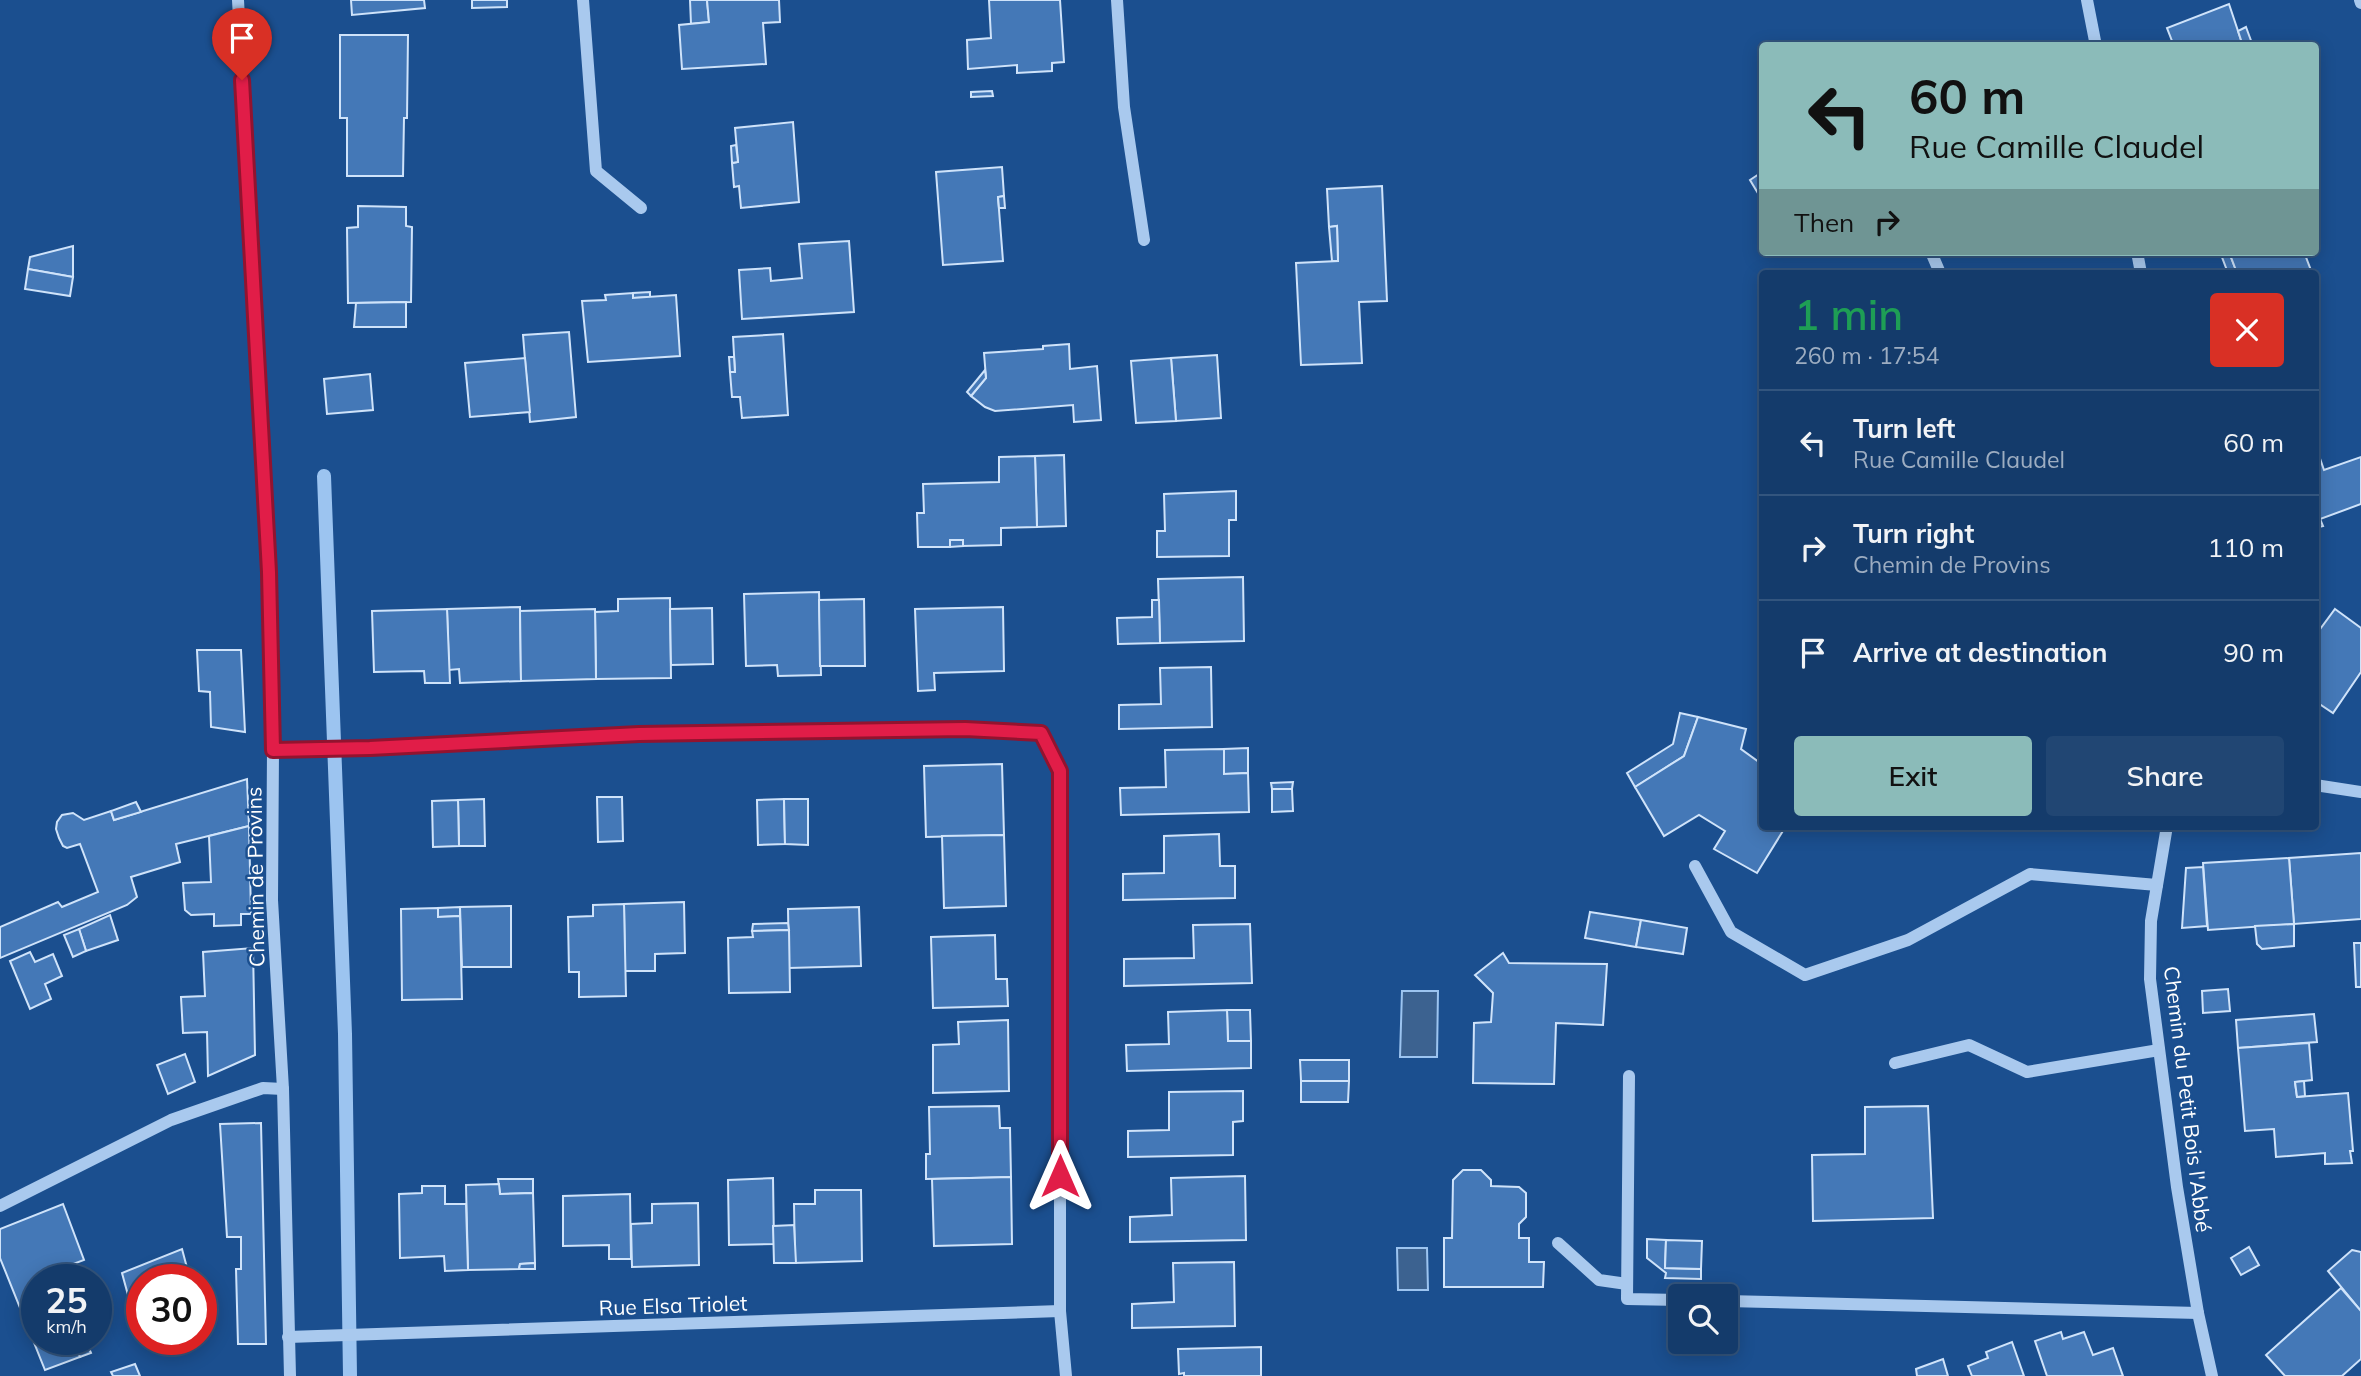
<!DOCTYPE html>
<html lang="en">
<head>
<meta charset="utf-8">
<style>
	:root { --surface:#143b6b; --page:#214673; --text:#f1f3f6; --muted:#9dadc1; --line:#33557e; --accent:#8bbbb9 }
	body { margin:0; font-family:Mulish,sans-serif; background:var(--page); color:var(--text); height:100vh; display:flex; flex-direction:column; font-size:26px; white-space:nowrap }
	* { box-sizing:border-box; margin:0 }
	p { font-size:23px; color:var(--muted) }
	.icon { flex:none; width:38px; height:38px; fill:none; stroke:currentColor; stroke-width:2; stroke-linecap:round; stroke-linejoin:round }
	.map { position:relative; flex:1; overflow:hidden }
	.drawer { position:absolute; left:1759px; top:270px; width:560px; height:560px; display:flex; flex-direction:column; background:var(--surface); border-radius:7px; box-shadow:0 4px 18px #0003,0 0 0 2px var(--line) }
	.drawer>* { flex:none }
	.guide { position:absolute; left:1759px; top:42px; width:560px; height:214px; border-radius:7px; box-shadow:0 4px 18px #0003,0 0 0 2px var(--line); background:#8bbbb9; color:#111; overflow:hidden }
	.fabs { position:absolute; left:1668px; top:1284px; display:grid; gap:14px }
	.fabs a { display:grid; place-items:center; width:70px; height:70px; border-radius:7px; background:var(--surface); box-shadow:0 4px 18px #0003,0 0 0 2px var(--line); font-size:35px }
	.speed { position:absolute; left:21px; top:1264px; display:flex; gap:14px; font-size:35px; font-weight:700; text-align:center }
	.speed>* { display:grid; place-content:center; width:91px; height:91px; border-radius:50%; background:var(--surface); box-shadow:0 4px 18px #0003,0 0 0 2px var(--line); line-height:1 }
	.speed small { font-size:18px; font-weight:400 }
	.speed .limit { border:10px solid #d22; background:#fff; color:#111 }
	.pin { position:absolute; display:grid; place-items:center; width:60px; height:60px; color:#fff; margin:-72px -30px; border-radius:50% 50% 50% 0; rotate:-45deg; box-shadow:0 0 7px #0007 }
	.pin .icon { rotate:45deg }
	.me { position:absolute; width:77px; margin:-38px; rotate:0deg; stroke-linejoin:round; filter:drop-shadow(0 0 5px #0008) }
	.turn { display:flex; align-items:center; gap:24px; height:147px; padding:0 35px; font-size:32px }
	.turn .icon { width:91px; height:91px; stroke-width:2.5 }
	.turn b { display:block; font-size:49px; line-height:60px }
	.then { display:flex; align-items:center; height:66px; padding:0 35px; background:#0003; gap:14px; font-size:26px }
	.round { display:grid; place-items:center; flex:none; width:74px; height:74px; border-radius:7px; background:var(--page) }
	.head { display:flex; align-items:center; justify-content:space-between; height:119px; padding:0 35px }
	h1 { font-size:42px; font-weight:600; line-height:52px; color:#1e9e55 }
	.action { display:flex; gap:14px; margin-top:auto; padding:14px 35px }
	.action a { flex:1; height:80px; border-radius:7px; background:var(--accent); color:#111; font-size:28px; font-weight:600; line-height:80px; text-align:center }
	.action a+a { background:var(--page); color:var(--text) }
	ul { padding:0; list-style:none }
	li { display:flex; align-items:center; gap:21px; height:105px; padding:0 35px; border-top:2px solid var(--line) }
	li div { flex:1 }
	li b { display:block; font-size:26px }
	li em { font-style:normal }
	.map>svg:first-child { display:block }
	.water { fill:#3c6290; stroke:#9cc4f0; stroke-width:2 }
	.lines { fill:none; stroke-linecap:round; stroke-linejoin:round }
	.stream { stroke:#9cc4f0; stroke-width:14 }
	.building { fill:#4478b7; stroke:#cfe3fa; stroke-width:2 }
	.minor { stroke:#a9c9ee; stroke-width:12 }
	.route-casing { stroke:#92132f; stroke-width:18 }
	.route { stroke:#e11d48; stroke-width:12 }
	.labels { text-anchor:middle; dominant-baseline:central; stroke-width:5; stroke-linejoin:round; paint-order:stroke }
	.street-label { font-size:21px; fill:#fff; stroke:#1b4f8f }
</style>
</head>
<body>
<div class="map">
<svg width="2361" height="1376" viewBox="0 0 2361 1376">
	<rect width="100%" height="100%" fill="#1b4f8f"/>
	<g class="water">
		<path d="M 1402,991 L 1438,991 L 1437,1057 L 1400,1057 Z"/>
		<path d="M 1397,1248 L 1427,1248 L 1428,1290 L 1398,1290 Z"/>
	</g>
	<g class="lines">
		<path class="stream" d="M 324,476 L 345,1034 L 350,1376"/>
	</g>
	<g class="building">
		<path d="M 351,0 L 424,0 L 425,8 L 352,15 Z"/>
		<path d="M 472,0 L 507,0 L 507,7 L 472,8 Z"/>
		<path d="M 690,0 L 707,0 L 709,22 L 691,24 Z"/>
		<path d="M 707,0 L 779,0 L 780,22 L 763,23 L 766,64 L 682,69 L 679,25 L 709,22 Z"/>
		<path d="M 989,0 L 1060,0 L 1064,62 L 1052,63 L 1052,71 L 1017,73 L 1017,65 L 968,69 L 967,40 L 991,38 Z"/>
		<path d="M 2229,4 L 2243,46 L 2174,46 L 2167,28 Z"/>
		<path d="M 2246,27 L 2253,46 L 2243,46 L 2238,31 Z"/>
		<path d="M 340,35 L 408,35 L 407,118 L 404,118 L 403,176 L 347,176 L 347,118 L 340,118 Z"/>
		<path d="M 992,91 L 993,96 L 971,97 L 971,92 Z"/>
		<path d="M 793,122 L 799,202 L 741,208 L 739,186 L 734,187 L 732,163 L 738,162 L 735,128 Z"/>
		<path d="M 736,145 L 738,162 L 732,163 L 731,146 Z"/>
		<path d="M 1002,167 L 1004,196 L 998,197 L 1003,261 L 943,265 L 936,172 Z"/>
		<path d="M 1762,172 L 1762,200 L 1750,180 Z"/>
		<path d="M 1382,186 L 1387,301 L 1359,302 L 1362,363 L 1301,365 L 1296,263 L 1338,261 L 1337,226 L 1329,227 L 1327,189 Z"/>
		<path d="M 1004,196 L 1005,208 L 999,208 L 998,197 Z"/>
		<path d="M 358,206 L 406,207 L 406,226 L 412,227 L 411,302 L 348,303 L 347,228 L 358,227 Z"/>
		<path d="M 1337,226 L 1338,261 L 1332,261 L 1329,227 Z"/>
		<path d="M 849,241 L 854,312 L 742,319 L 739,270 L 770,268 L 771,281 L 802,278 L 799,244 Z"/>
		<path d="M 73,246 L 73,277 L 28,269 L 30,257 Z"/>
		<path d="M 2220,252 L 2229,252 L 2237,273 L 2228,273 Z"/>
		<path d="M 2229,252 L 2304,252 L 2312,273 L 2237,273 Z"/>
		<path d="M 28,269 L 73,277 L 70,296 L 25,289 Z"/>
		<path d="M 650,292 L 650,297 L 633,298 L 633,293 Z"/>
		<path d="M 633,293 L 633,298 L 676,295 L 680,356 L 588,362 L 582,301 L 606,300 L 605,295 Z"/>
		<path d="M 406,302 L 406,327 L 354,327 L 356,303 Z"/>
		<path d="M 569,332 L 576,417 L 530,422 L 523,335 Z"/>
		<path d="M 783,334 L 788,415 L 742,418 L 740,397 L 732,397 L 730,372 L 735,372 L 733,337 Z"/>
		<path d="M 1069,344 L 1070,369 L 1097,366 L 1101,420 L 1074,422 L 1073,405 L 995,411 L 985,407 L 971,396 L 986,378 L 984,353 L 1043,349 L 1043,346 Z"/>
		<path d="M 1217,355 L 1221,418 L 1176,421 L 1171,358 Z"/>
		<path d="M 729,357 L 734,357 L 735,372 L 730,372 Z"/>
		<path d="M 525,358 L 530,412 L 470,417 L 465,363 Z"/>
		<path d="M 1171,358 L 1176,421 L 1136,423 L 1131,361 Z"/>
		<path d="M 985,370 L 986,378 L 971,396 L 967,392 Z"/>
		<path d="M 370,374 L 373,410 L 327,414 L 324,379 Z"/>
		<path d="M 2315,444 L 2324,470 L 2361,457 L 2361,504 L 2320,519 L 2323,526 L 2315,528 Z"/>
		<path d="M 1064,455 L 1066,526 L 1037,527 L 1035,456 Z"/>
		<path d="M 1035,456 L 1037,527 L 1001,528 L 1001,545 L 963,546 L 963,540 L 950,540 L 950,547 L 918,547 L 917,513 L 924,513 L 923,484 L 999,482 L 999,457 Z"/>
		<path d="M 1236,491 L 1236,520 L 1229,520 L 1229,556 L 1157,557 L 1157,531 L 1165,531 L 1164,494 Z"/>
		<path d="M 950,540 L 963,540 L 963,546 L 950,547 Z"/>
		<path d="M 1243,577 L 1244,641 L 1160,643 L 1158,579 Z"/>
		<path d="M 819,592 L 821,675 L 778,676 L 777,665 L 746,666 L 744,594 Z"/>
		<path d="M 670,598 L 671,678 L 596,679 L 595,612 L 618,611 L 618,599 Z"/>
		<path d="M 864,599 L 865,666 L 820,666 L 819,600 Z"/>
		<path d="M 1152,600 L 1159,600 L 1160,643 L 1118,644 L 1117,618 L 1152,617 Z"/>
		<path d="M 520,607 L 521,681 L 460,683 L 459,669 L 449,670 L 447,609 Z"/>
		<path d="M 1003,607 L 1004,671 L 934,673 L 935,690 L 918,691 L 915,609 Z"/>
		<path d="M 712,608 L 713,664 L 671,665 L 670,609 Z"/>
		<path d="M 447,609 L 450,683 L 425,683 L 424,671 L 374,672 L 372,611 Z"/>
		<path d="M 595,609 L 596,679 L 521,681 L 520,611 Z"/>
		<path d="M 2335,609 L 2361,628 L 2361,672 L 2333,713 L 2315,701 L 2315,636 Z"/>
		<path d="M 197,650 L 241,650 L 245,732 L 211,727 L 210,692 L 199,691 Z"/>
		<path d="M 1211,667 L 1212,727 L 1119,729 L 1119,705 L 1161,704 L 1160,668 Z"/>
		<path d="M 1680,713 L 1698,717 L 1684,756 L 1635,787 L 1627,773 L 1673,744 Z"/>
		<path d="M 1698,717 L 1746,729 L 1741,749 L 1759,762 L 1762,758 L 1762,826 L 1786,826 L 1757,873 L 1714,849 L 1725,831 L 1699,815 L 1664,836 L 1635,787 L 1684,756 Z"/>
		<path d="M 1248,748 L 1248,773 L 1224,774 L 1224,749 Z"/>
		<path d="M 1224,749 L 1224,774 L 1248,773 L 1249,812 L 1121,815 L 1120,788 L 1166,787 L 1165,750 Z"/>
		<path d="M 1002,764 L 1004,835 L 926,837 L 924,766 Z"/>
		<path d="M 247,779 L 249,826 L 176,844 L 180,862 L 131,877 L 137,897 L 127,905 L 0,958 L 0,927 L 58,902 L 62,907 L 98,892 L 80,844 L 67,848 L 63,846 L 59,838 L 56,829 L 57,822 L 62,815 L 73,813 L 84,820 L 111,811 L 114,820 Z"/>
		<path d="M 1293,782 L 1292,789 L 1272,789 L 1271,783 Z"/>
		<path d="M 1272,789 L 1292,789 L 1293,811 L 1272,812 Z"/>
		<path d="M 597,797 L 622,797 L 623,841 L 598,842 Z"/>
		<path d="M 484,799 L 485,846 L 459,846 L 458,800 Z"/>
		<path d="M 784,799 L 785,844 L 758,845 L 757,800 Z"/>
		<path d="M 784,799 L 808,799 L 808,845 L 785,844 Z"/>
		<path d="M 458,800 L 459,846 L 433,847 L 432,801 Z"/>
		<path d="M 136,802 L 141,812 L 114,820 L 111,811 Z"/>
		<path d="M 249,826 L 251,914 L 241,914 L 241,925 L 214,926 L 214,914 L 191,915 L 185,910 L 183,883 L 211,882 L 209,836 Z"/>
		<path d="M 1219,834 L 1220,866 L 1235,866 L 1235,898 L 1123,900 L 1123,874 L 1164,873 L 1164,836 Z"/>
		<path d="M 1004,835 L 1006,906 L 944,908 L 942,836 Z"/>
		<path d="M 2361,853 L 2361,919 L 2294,924 L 2289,858 Z"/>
		<path d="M 2289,858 L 2294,924 L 2208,930 L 2203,863 Z"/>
		<path d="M 2203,867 L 2207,926 L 2182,928 L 2186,868 Z"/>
		<path d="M 684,902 L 685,953 L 655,954 L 655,971 L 625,971 L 624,904 Z"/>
		<path d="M 624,904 L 626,996 L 579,997 L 579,972 L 569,972 L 568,917 L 593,916 L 593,905 Z"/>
		<path d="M 511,906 L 511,967 L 462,967 L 460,907 Z"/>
		<path d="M 460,907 L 460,916 L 438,917 L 438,908 Z"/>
		<path d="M 859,907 L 861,966 L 789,968 L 788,909 Z"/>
		<path d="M 438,908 L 438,917 L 460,916 L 462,999 L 402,1000 L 401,909 Z"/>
		<path d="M 1590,912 L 1641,920 L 1636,947 L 1585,938 Z"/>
		<path d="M 110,915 L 118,940 L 86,951 L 79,929 Z"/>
		<path d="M 1641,920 L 1687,928 L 1683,954 L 1636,947 Z"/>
		<path d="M 788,923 L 789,930 L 752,931 L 753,924 Z"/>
		<path d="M 1250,924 L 1252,983 L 1124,986 L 1124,959 L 1194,958 L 1193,925 Z"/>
		<path d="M 2294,924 L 2294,946 L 2262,949 L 2257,944 L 2255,926 Z"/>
		<path d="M 79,929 L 86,951 L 73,957 L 64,935 Z"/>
		<path d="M 789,930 L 790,992 L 729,993 L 728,938 L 753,937 L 752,931 Z"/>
		<path d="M 995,935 L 996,979 L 1007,979 L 1008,1006 L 933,1008 L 931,937 Z"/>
		<path d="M 2354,943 L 2361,943 L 2361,987 L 2356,987 Z"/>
		<path d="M 253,948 L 255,1055 L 208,1076 L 207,1032 L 183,1033 L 181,997 L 205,996 L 203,952 Z"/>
		<path d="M 30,952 L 35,962 L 53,954 L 62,976 L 45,984 L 51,999 L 30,1009 L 10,961 Z"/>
		<path d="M 1503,953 L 1509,963 L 1607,964 L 1603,1025 L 1556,1023 L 1554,1084 L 1473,1083 L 1474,1023 L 1491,1022 L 1493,993 L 1475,975 Z"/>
		<path d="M 2228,989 L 2230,1011 L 2203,1013 L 2202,991 Z"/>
		<path d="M 1227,1010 L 1250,1010 L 1251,1041 L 1228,1041 Z"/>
		<path d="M 1227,1010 L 1228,1041 L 1251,1041 L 1251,1068 L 1127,1071 L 1126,1045 L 1169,1044 L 1168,1012 Z"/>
		<path d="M 2314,1014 L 2317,1042 L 2238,1048 L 2236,1020 Z"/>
		<path d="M 1008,1020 L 1009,1091 L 933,1093 L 933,1045 L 959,1044 L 958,1022 Z"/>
		<path d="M 2309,1043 L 2312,1080 L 2295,1082 L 2297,1097 L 2348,1093 L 2353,1151 L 2350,1151 L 2352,1163 L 2325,1164 L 2325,1153 L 2276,1157 L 2274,1129 L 2245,1131 L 2238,1048 Z"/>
		<path d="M 185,1054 L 195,1082 L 168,1094 L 157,1065 Z"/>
		<path d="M 1300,1060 L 1349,1060 L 1349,1081 L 1301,1081 Z"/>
		<path d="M 1301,1081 L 1349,1081 L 1348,1102 L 1301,1102 Z"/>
		<path d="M 2304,1081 L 2305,1096 L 2297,1097 L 2295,1082 Z"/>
		<path d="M 1243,1091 L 1243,1121 L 1233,1122 L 1233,1155 L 1128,1157 L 1128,1131 L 1169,1130 L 1169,1092 Z"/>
		<path d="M 999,1106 L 1000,1128 L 1010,1128 L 1011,1177 L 926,1179 L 926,1154 L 930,1154 L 929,1107 Z"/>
		<path d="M 1928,1106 L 1933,1218 L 1813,1221 L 1812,1155 L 1865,1154 L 1865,1107 Z"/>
		<path d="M 261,1123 L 266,1344 L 238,1344 L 236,1269 L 241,1269 L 241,1237 L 227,1237 L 220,1124 Z"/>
		<path d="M 1463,1170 L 1481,1170 L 1491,1180 L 1491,1186 L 1519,1187 L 1526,1193 L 1526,1217 L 1519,1224 L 1519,1238 L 1529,1238 L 1529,1262 L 1544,1262 L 1543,1287 L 1444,1287 L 1444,1238 L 1452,1238 L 1453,1180 Z"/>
		<path d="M 1245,1176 L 1246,1240 L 1130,1242 L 1130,1217 L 1172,1215 L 1171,1178 Z"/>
		<path d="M 1011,1177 L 1012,1244 L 934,1246 L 932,1179 Z"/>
		<path d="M 773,1178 L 774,1244 L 729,1245 L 728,1180 Z"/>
		<path d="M 498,1179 L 533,1179 L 533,1193 L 500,1194 Z"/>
		<path d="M 499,1184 L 500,1194 L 533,1193 L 535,1263 L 520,1264 L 519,1269 L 468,1270 L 466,1185 Z"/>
		<path d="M 422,1186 L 445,1186 L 445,1204 L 466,1204 L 468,1270 L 445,1271 L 444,1256 L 400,1258 L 399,1194 L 422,1193 Z"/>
		<path d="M 815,1190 L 861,1190 L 862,1261 L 795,1263 L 794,1204 L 815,1204 Z"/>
		<path d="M 630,1194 L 631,1259 L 609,1259 L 609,1245 L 563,1246 L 563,1196 Z"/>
		<path d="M 698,1203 L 699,1265 L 632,1267 L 631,1224 L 652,1223 L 652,1204 Z"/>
		<path d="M 63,1204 L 84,1260 L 57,1270 L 61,1279 L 37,1279 L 37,1339 L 73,1339 L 80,1357 L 45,1370 L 0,1258 L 0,1229 Z"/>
		<path d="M 794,1225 L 796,1263 L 774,1263 L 773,1226 Z"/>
		<path d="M 1647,1239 L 1666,1240 L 1665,1268 L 1701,1269 L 1701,1279 L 1665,1278 L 1666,1273 L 1647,1258 Z"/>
		<path d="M 1666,1240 L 1702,1241 L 1701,1269 L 1665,1268 Z"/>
		<path d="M 2249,1247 L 2259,1265 L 2241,1275 L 2231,1258 Z"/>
		<path d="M 182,1249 L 190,1279 L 142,1279 L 142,1326 L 137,1328 L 122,1273 Z"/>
		<path d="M 2352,1250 L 2361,1252 L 2361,1311 L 2328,1271 Z"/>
		<path d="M 1234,1262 L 1235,1326 L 1132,1328 L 1132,1304 L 1174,1302 L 1173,1263 Z"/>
		<path d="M 535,1263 L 535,1269 L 519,1269 L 520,1264 Z"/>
		<path d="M 2341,1288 L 2361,1311 L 2361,1359 L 2342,1376 L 2285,1376 L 2266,1355 Z"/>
		<path d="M 2061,1332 L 2063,1339 L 2084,1332 L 2093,1355 L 2113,1348 L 2123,1376 L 2047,1376 L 2035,1341 Z"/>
		<path d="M 73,1339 L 85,1339 L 91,1353 L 80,1357 Z"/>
		<path d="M 2012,1342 L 2024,1376 L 1972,1376 L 1968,1366 L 1988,1358 L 1986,1352 Z"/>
		<path d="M 1261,1347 L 1261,1376 L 1184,1376 L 1184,1373 L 1179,1374 L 1178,1349 Z"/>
		<path d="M 1943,1359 L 1948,1376 L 1917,1376 L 1916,1369 Z"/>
		<path d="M 135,1364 L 140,1376 L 113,1376 L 111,1372 Z"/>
	</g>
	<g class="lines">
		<g class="minor">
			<path d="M 238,0 L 269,572 L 273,750 L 272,900 L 283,1089 L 290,1376"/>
			<path d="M 583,0 L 596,171 L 641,208"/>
			<path d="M 1117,0 L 1124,107 L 1144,240"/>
			<path d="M 2087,0 L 2096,46"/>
			<path d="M 2360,0 L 2361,3"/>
			<path d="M 1931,252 L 1940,273"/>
			<path d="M 2137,252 L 2141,273"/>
			<path d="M 273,750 L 370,749 L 639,734 L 965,728 L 1041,733 L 1060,771 L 1060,1311 L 1066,1376"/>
			<path d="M 2315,785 L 2361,792"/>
			<path d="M 2167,826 L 2151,921 L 2150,979 L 2177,1187 L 2198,1313 L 2212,1376"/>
			<path d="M 1695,866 L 1731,932 L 1805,975 L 1908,940 L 2030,874 L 2157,885"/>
			<path d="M 1895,1063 L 1969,1045 L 2027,1072 L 2159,1050"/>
			<path d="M 1629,1076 L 1627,1299 L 1680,1300"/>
			<path d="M 0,1206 L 171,1120 L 263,1088 L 283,1089"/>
			<path d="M 1558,1243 L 1599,1280 L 1627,1284"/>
			<path d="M 1726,1301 L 2198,1313"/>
			<path d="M 288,1337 L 1060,1311"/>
		</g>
	</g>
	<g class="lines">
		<defs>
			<path id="route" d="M 242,80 L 269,572 L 273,750 L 370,748 L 639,734 L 965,729 L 1041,733 L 1060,771 L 1060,1176"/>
		</defs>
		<use href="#route" class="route-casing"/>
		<use href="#route" class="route"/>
	</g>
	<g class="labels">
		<g class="street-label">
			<text transform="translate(255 877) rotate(-91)">Chemin de Provins</text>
			<text transform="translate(2188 1099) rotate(83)">Chemin du Petit Bois l'Abbé</text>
			<text transform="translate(673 1305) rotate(-2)">Rue Elsa Triolet</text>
		</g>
	</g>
</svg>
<div class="fabs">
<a><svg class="icon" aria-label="search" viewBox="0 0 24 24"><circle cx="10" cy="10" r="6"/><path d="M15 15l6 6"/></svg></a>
</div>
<div class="speed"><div>25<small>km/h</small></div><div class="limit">30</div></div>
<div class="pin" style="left:242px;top:80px;background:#d93025"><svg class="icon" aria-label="arrive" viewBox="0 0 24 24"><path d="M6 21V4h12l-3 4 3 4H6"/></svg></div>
<svg class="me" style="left:1060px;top:1176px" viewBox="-20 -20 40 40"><path d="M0-17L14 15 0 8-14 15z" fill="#e11d48" stroke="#fff" stroke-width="4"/></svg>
<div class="guide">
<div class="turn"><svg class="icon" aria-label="left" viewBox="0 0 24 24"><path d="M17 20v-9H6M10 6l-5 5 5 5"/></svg><div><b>60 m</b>Rue Camille Claudel</div></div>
<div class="then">Then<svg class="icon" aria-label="right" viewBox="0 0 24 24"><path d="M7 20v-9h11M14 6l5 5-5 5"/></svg></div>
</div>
<section class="drawer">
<div class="head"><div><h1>1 min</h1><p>260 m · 17:54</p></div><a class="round" style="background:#d93025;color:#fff"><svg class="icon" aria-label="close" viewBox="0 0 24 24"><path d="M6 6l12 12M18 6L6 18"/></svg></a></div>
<ul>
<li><svg class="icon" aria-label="left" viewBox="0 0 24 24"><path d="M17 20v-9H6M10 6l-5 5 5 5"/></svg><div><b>Turn left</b><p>Rue Camille Claudel</p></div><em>60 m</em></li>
<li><svg class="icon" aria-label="right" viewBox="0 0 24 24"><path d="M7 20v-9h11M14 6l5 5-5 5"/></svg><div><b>Turn right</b><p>Chemin de Provins</p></div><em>110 m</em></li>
<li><svg class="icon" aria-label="arrive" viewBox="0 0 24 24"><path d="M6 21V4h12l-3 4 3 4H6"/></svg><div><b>Arrive at destination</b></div><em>90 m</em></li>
</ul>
<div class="action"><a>Exit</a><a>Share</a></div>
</section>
</div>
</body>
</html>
